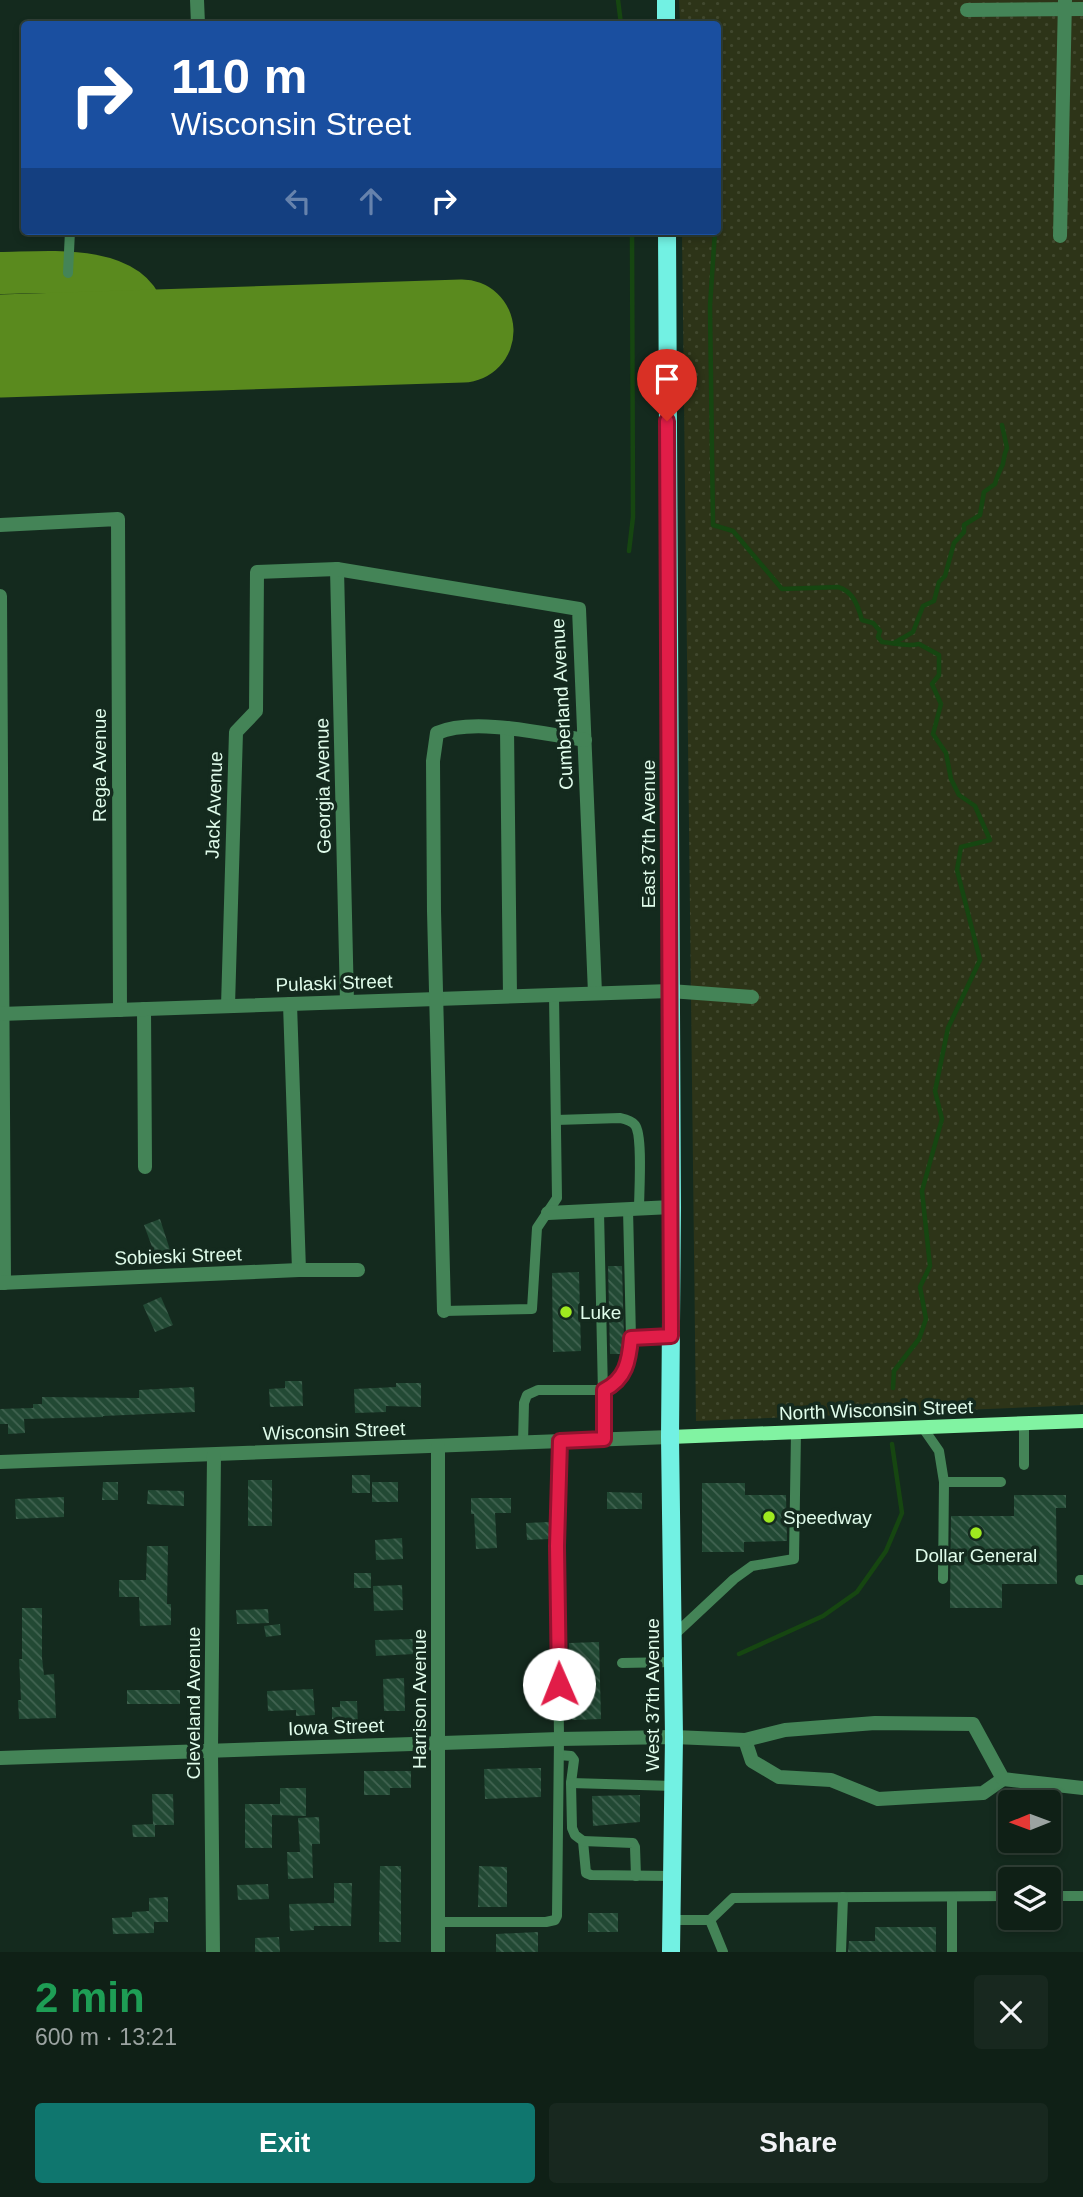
<!DOCTYPE html>
<html lang="en">
<head>
<meta charset="utf-8">
<style>
	:root { --surface:#0f2016; --page:#18281f; --text:#f1f3f6; --muted:#9ba3a1; --line:#2f3e35; --accent:#0f766e }
	body { margin:0; font-family:Helvetica,sans-serif; background:var(--page); color:var(--text); height:100vh; display:flex; flex-direction:column; font-size:26px; white-space:nowrap }
	* { box-sizing:border-box; margin:0 }
	p { font-size:23px; color:var(--muted) }
	.icon { flex:none; width:38px; height:38px; fill:none; stroke:currentColor; stroke-width:2; stroke-linecap:round; stroke-linejoin:round }
	.map { position:relative; height:1952px; overflow:hidden }
	.side { display:flex; flex-direction:column; background:var(--surface); flex:1 }
	.side>* { flex:none }
	.banner { position:absolute; left:21px; top:21px; width:700px; height:214px; border-radius:7px; box-shadow:0 4px 10px #0003,0 0 0 2px var(--line); background:#1a4fa0; color:#fff; overflow:hidden }
	.needle { width:46px; rotate:269deg }
	.controls { position:absolute; left:998px; top:1790px; display:grid; gap:14px }
	.controls a { display:grid; place-items:center; width:63px; height:63px; border-radius:7px; background:var(--surface); box-shadow:0 4px 10px #0003,0 0 0 2px var(--line); font-size:35px }
	.pin { position:absolute; display:grid; place-items:center; width:60px; height:60px; color:#fff; margin:-72px -30px; border-radius:50% 50% 50% 0; rotate:-45deg; box-shadow:0 0 7px #0007 }
	.pin .icon { rotate:45deg }
	.me { position:absolute; width:77px; margin:-38px; rotate:359deg; stroke-linejoin:round; filter:drop-shadow(0 0 5px #0008) }
	.turn { display:flex; align-items:center; gap:24px; height:147px; padding:0 35px; font-size:32px }
	.turn .icon { width:91px; height:91px; stroke-width:2.5 }
	.turn b { display:block; font-size:49px; line-height:60px }
	.lanes { display:flex; align-items:center; height:66px; padding:0 35px; background:#0003; justify-content:center; gap:35px; direction:ltr }
	.lanes .off { opacity:.35 }
	.round { display:grid; place-items:center; flex:none; width:74px; height:74px; border-radius:7px; background:var(--page) }
	.overview { display:flex; align-items:center; justify-content:space-between; height:119px; padding:0 35px }
	h1 { font-size:42px; font-weight:700; line-height:52px; color:#1e9e55 }
	.action { display:flex; gap:14px; margin-top:auto; padding:14px 35px }
	.action a { flex:1; height:80px; border-radius:7px; background:var(--accent); color:#fff; font-size:28px; font-weight:700; line-height:80px; text-align:center }
	.action a+a { background:var(--page); color:var(--text) }
	.map>svg:first-child { display:block }
	.grass { fill:url(#grass-dots) }
	.lines { fill:none; stroke-linecap:round; stroke-linejoin:round }
	.stream { stroke:#164611; stroke-width:4.5 }
	.taxiway { stroke:#5a8a1e; stroke-width:42 }
	.runway { stroke:#5a8a1e; stroke-width:103 }
	.building { fill:url(#building-back-hatch) }
	.lane { stroke:#448457; stroke-width:10 }
	.street { stroke:#448457; stroke-width:14 }
	.secondary { stroke:#81f3a2; stroke-width:14 }
	.primary { stroke:#72f1e3; stroke-width:18 }
	.route-casing { stroke:#92132f; stroke-width:18 }
	.route { stroke:#e11d48; stroke-width:12 }
	.poi-dot { fill:#9fe91f; stroke:#142a1e; stroke-width:2.5 }
	.labels { text-anchor:middle; dominant-baseline:central; stroke-width:7; stroke-linejoin:round; paint-order:stroke }
	.street-label { font-size:19px; fill:#e0fceb; stroke:#142a1e }
	.poi-label { font-size:19px; fill:#e0fceb; stroke:#142a1e; text-anchor:start }
</style>
</head>
<body>
<div class="map">
<svg width="1083" height="1952" viewBox="0 0 1083 1952">
	<defs>
		<pattern id="grass-dots" width="8" height="8" patternUnits="userSpaceOnUse" patternTransform="scale(1.75)"><rect width="8" height="8" fill="#2d3418"/><path d="M2 2h.1M6 6h.1" fill="none" stroke="#41482e" stroke-width="1.8" stroke-linecap="round"/></pattern>
		<pattern id="building-back-hatch" width="6" height="6" patternUnits="userSpaceOnUse" patternTransform="scale(1.75)"><rect width="6" height="6" fill="#224934"/><path d="M-1 5l2 2M0 0l6 6M5-1l2 2" fill="none" stroke="#426452"/></pattern>
	</defs>
	<rect width="100%" height="100%" fill="#142a1e"/>
	<path class="grass" d="M 679,0 L 1083,0 L 1083,1405 L 696,1421 L 682,231 L 718,231 L 718,24 L 680,24 Z"/>
	<g class="lines">
		<g class="stream">
			<path d="M 618,0 L 621,24"/>
			<path d="M 715,231 L 710,306 L 713,525 L 733,531 L 782,589 L 838,587 C 853,591 858,606 862,620 L 873,623 L 880,631 L 878,637 L 882,642 C 895,643 906,647 919,644 L 939,655 L 939,675 L 932,684 L 941,704 L 933,734 L 946,753 L 951,779 L 959,795 L 975,806 L 990,840 L 961,847 L 957,870 L 980,960 L 948,1028 L 935,1091 L 942,1119 L 922,1191 L 930,1266 L 920,1287 L 926,1319 L 919,1339 L 894,1371 L 893,1388"/>
			<path d="M 629,551 L 633,517 L 632,231"/>
			<path d="M 894,643 L 913,632 L 923,606 L 934,601 L 939,582 L 945,576 L 954,543 L 964,532 L 964,525 L 980,515 L 984,492 L 995,484 C 997,476 1000,470 1003,464 C 1004,458 1004,454 1007,448 L 1002,425"/>
			<path d="M 739,1654 L 823,1616 L 857,1592 L 886,1551 L 902,1513 L 892,1444"/>
		</g>
		<path class="taxiway" d="M 0,273 C 40,273 126,262 143,310 C 146,319 146,332 148,342"/>
		<path class="runway" d="M 0,346 L 462,331"/>
	</g>
	<g class="building">
		<path d="M 160,1219 L 170,1250 L 155,1255 L 144,1225 Z"/>
		<path d="M 608,1266 L 622,1266 L 624,1338 L 621,1354 L 610,1354 Z"/>
		<path d="M 579,1272 L 581,1351 L 553,1352 L 552,1273 Z"/>
		<path d="M 161,1297 L 173,1325 L 155,1332 L 143,1305 Z"/>
		<path d="M 285,1381 L 302,1381 L 303,1406 L 270,1407 L 269,1389 L 285,1388 Z"/>
		<path d="M 396,1383 L 421,1383 L 421,1407 L 386,1406 L 386,1412 L 355,1413 L 354,1389 L 396,1387 Z"/>
		<path d="M 194,1387 L 195,1412 L 103,1416 L 103,1417 L 24,1419 L 25,1433 L 8,1434 L 8,1424 L 0,1424 L 0,1409 L 33,1408 L 33,1404 L 42,1404 L 42,1397 L 139,1398 L 139,1390 Z"/>
		<rect x="352" y="1475" width="18" height="18"/>
		<rect x="248" y="1480" width="24" height="46"/>
		<path d="M 103,1482 L 118,1482 L 118,1500 L 102,1500 Z"/>
		<rect x="372" y="1482" width="26" height="20"/>
		<path d="M 702,1483 L 745,1483 L 745,1495 L 786,1495 L 787,1541 L 744,1542 L 744,1552 L 702,1552 Z"/>
		<path d="M 148,1490 L 184,1491 L 184,1506 L 147,1504 Z"/>
		<path d="M 607,1492 L 642,1493 L 642,1509 L 607,1509 Z"/>
		<path d="M 1014,1495 L 1066,1495 L 1066,1508 L 1056,1508 L 1057,1584 L 1002,1584 L 1002,1608 L 950,1608 L 951,1516 L 1014,1516 Z"/>
		<path d="M 64,1497 L 64,1517 L 16,1519 L 15,1499 Z"/>
		<path d="M 471,1498 L 511,1498 L 511,1513 L 495,1513 L 497,1548 L 476,1549 L 474,1514 L 471,1514 Z"/>
		<path d="M 549,1522 L 549,1539 L 527,1540 L 526,1523 Z"/>
		<path d="M 402,1538 L 403,1559 L 376,1560 L 375,1540 Z"/>
		<path d="M 147,1546 L 168,1546 L 167,1604 L 171,1604 L 171,1625 L 140,1626 L 139,1597 L 119,1597 L 119,1580 L 146,1580 Z"/>
		<rect x="354" y="1573" width="17" height="15"/>
		<path d="M 402,1585 L 403,1610 L 374,1611 L 373,1586 Z"/>
		<path d="M 22,1608 L 42,1608 L 42,1658 L 44,1675 L 54,1674 L 56,1718 L 19,1719 L 18,1700 L 21,1700 L 19,1659 L 22,1659 Z"/>
		<path d="M 268,1609 L 269,1623 L 237,1624 L 236,1610 Z"/>
		<path d="M 280,1624 L 281,1635 L 266,1637 L 264,1626 Z"/>
		<path d="M 414,1639 L 414,1654 L 376,1656 L 375,1640 Z"/>
		<path d="M 599,1642 L 601,1719 L 572,1720 L 569,1643 Z"/>
		<path d="M 404,1678 L 405,1711 L 384,1711 L 383,1679 Z"/>
		<path d="M 313,1689 L 315,1715 L 296,1716 L 296,1710 L 268,1711 L 267,1691 Z"/>
		<rect x="127" y="1690" width="53" height="14"/>
		<path d="M 340,1701 L 357,1701 L 358,1726 L 340,1726 L 340,1719 L 332,1719 L 332,1707 L 340,1707 Z"/>
		<path d="M 541,1768 L 541,1797 L 485,1799 L 484,1769 Z"/>
		<path d="M 364,1771 L 411,1771 L 411,1788 L 390,1788 L 390,1795 L 364,1795 Z"/>
		<path d="M 280,1788 L 306,1788 L 306,1816 L 272,1815 L 272,1848 L 245,1848 L 245,1804 L 280,1804 Z"/>
		<path d="M 152,1794 L 173,1794 L 174,1825 L 155,1825 L 155,1837 L 133,1837 L 132,1825 L 153,1824 Z"/>
		<path d="M 640,1795 L 640,1822 L 593,1826 L 592,1796 Z"/>
		<path d="M 319,1817 L 320,1844 L 312,1844 L 313,1878 L 288,1879 L 287,1852 L 300,1852 L 298,1818 Z"/>
		<path d="M 380,1866 L 401,1866 L 401,1942 L 379,1942 Z"/>
		<path d="M 479,1866 L 507,1867 L 507,1907 L 478,1907 Z"/>
		<path d="M 334,1883 L 352,1883 L 351,1926 L 314,1926 L 314,1930 L 290,1931 L 289,1904 L 334,1903 Z"/>
		<path d="M 268,1884 L 269,1899 L 238,1900 L 237,1885 Z"/>
		<path d="M 168,1897 L 168,1922 L 154,1922 L 154,1933 L 113,1934 L 112,1918 L 132,1917 L 132,1912 L 149,1911 L 149,1898 Z"/>
		<rect x="588" y="1913" width="30" height="19"/>
		<path d="M 875,1927 L 936,1927 L 936,1952 L 848,1952 L 849,1941 L 875,1941 Z"/>
		<path d="M 538,1932 L 538,1952 L 496,1952 L 496,1934 Z"/>
		<path d="M 279,1937 L 280,1952 L 255,1952 L 255,1938 Z"/>
	</g>
	<g class="lines">
		<g class="lane">
			<path d="M 68,273 L 70,231"/>
			<path d="M 556,1120 L 620,1118 C 625,1119 631,1120 635,1125 C 643,1135 639,1193 639,1209"/>
			<path d="M 628,1209 L 631,1338"/>
			<path d="M 599,1211 L 604,1439"/>
			<path d="M 444,1311 L 532,1309 L 537,1228 L 557,1198 L 554,995"/>
			<path d="M 1024,1424 L 1024,1465"/>
			<path d="M 923,1428 L 939,1451 L 944,1482 L 1001,1482"/>
			<path d="M 523,1443 L 524,1403 L 527,1395 L 538,1390 L 604,1390 C 626,1379 629,1361 631,1338 L 671,1336"/>
			<path d="M 943,1579 L 944,1482"/>
			<path d="M 1080,1580 L 1083,1580"/>
			<path d="M 673,1636 L 734,1579 L 752,1566 L 794,1559 L 796,1432"/>
			<path d="M 622,1663 L 673,1662"/>
			<path d="M 559,1755 L 571,1756 L 574,1760 L 571,1783 L 572,1828 L 575,1835 L 583,1841 L 586,1873 L 591,1875 L 672,1876"/>
			<path d="M 571,1783 L 674,1786"/>
			<path d="M 583,1841 L 633,1843 L 635,1847 L 636,1876"/>
			<path d="M 1048,1896 L 1083,1896"/>
			<path d="M 672,1920 L 710,1920 L 733,1898 L 1010,1896"/>
			<path d="M 710,1920 L 723,1952"/>
			<path d="M 438,1922 L 546,1922 L 555,1920 L 557,1916 L 559,1739 L 557,1546 L 560,1441"/>
			<path d="M 841,1952 L 843,1897"/>
			<path d="M 952,1952 L 952,1897"/>
		</g>
		<g class="street">
			<path d="M 197,0 L 198,24"/>
			<path d="M 967,10 L 1083,9"/>
			<path d="M 1060,236 L 1065,0"/>
			<path d="M 0,525 L 118,519 L 120,1010"/>
			<path d="M 337,569 L 347,1002"/>
			<path d="M 0,596 L 4,1283"/>
			<path d="M 507,728 L 510,996"/>
			<path d="M 290,1004 L 299,1270"/>
			<path d="M 228,1006 L 236,732 L 256,711 L 257,572 L 337,569 L 579,609 L 595,993"/>
			<path d="M 144,1009 L 145,1167"/>
			<path d="M 0,1014 L 670,991 L 752,997"/>
			<path d="M 548,1213 L 672,1207"/>
			<path d="M 0,1283 L 299,1270 L 358,1270"/>
			<path d="M 444,1311 L 434,911 L 433,761 L 437,733 C 474,717 544,734 585,740"/>
			<path d="M 0,1462 L 670,1437"/>
			<path d="M 745,1740 L 752,1761 L 779,1777 L 831,1780 L 878,1799 L 983,1793 L 1003,1779"/>
			<path d="M 0,1758 L 559,1739 L 674,1737 L 745,1740 L 785,1730 L 875,1723 L 973,1724 L 1003,1779 L 1083,1788"/>
			<path d="M 213,1952 L 211,1751 L 214,1455"/>
			<path d="M 438,1952 L 438,1446"/>
		</g>
		<path class="secondary" d="M 670,1437 L 1083,1421"/>
		<g class="primary">
			<path d="M 666,24 L 666,0"/>
			<path d="M 667,231 L 672,1207 L 670,1437 L 674,1737 L 671,1952"/>
		</g>
	</g>
	<g class="lines">
		<defs>
			<path id="route" d="M 559,1684 L 557,1546 L 560,1441 L 604,1439 L 604,1390 C 626,1379 629,1361 631,1338 L 671,1336 L 667,421"/>
		</defs>
		<use href="#route" class="route-casing"/>
		<use href="#route" class="route"/>
	</g>
	<g class="poi-dot">
		<circle cx="566" cy="1312" r="7"/>
		<circle cx="769" cy="1517" r="7"/>
		<circle cx="976" cy="1533" r="7"/>
	</g>
	<g class="labels">
		<g class="street-label">
			<text transform="translate(562 704) rotate(-93)">Cumberland Avenue</text>
			<text transform="translate(99 765) rotate(-90)">Rega Avenue</text>
			<text transform="translate(323 786) rotate(-91)">Georgia Avenue</text>
			<text transform="translate(214 805) rotate(-88)">Jack Avenue</text>
			<text transform="translate(648 834) rotate(-90)">East 37th Avenue</text>
			<text transform="translate(334 983) rotate(-2)">Pulaski Street</text>
			<text transform="translate(178 1256) rotate(-2)">Sobieski Street</text>
			<text transform="translate(876 1410) rotate(-2)">North Wisconsin Street</text>
			<text transform="translate(334 1431) rotate(-2)">Wisconsin Street</text>
			<text transform="translate(652 1695) rotate(-90)">West 37th Avenue</text>
			<text transform="translate(419 1699) rotate(-90)">Harrison Avenue</text>
			<text transform="translate(193 1703) rotate(-90)">Cleveland Avenue</text>
			<text transform="translate(336 1727) rotate(-2)">Iowa Street</text>
		</g>
		<g class="poi-label">
			<text x="580" y="1312">Luke</text>
			<text x="783" y="1517">Speedway</text>
			<text x="976" y="1555" text-anchor="middle">Dollar General</text>
		</g>
	</g>
</svg>
<div class="controls">
<a><svg class="needle" viewBox="-14 -14 28 28"><path d="M0-13l5 13h-10z" fill="#e53935"/><path d="M0 13l5-13h-10z" fill="#9ba3a1"/></svg></a>
<a><svg class="icon" aria-label="layers" viewBox="0 0 24 24"><path d="M12 4l9 5-9 5-9-5zM3 14l9 5 9-5"/></svg></a>
</div>
<div class="pin" style="left:667px;top:421px;background:#d93025"><svg class="icon" aria-label="arrive" viewBox="0 0 24 24"><path d="M6 21V4h12l-3 4 3 4H6"/></svg></div>
<svg class="me" style="left:559px;top:1684px" viewBox="-20 -20 40 40"><circle r="19" fill="#fff"/><path d="M0-13L10 11 0 6-10 11z" fill="#e11d48"/></svg>
<div class="banner">
<div class="turn"><svg class="icon" aria-label="right" viewBox="0 0 24 24"><path d="M7 20v-9h11M14 6l5 5-5 5"/></svg><div><b>110 m</b>Wisconsin Street</div></div>
<div class="lanes"><svg class="icon off" aria-label="left" viewBox="0 0 24 24"><path d="M17 20v-9H6M10 6l-5 5 5 5"/></svg><svg class="icon off" aria-label="ahead" viewBox="0 0 24 24"><path d="M12 20V5M6 11l6-6 6 6"/></svg><svg class="icon" aria-label="right" viewBox="0 0 24 24"><path d="M7 20v-9h11M14 6l5 5-5 5"/></svg></div>
</div>
</div>
<section class="side">
<div class="overview"><div><h1>2 min</h1><p>600 m · 13:21</p></div><a class="round"><svg class="icon" aria-label="close" viewBox="0 0 24 24"><path d="M6 6l12 12M18 6L6 18"/></svg></a></div>
<div class="action"><a>Exit</a><a>Share</a></div>
</section>
</body>
</html>
